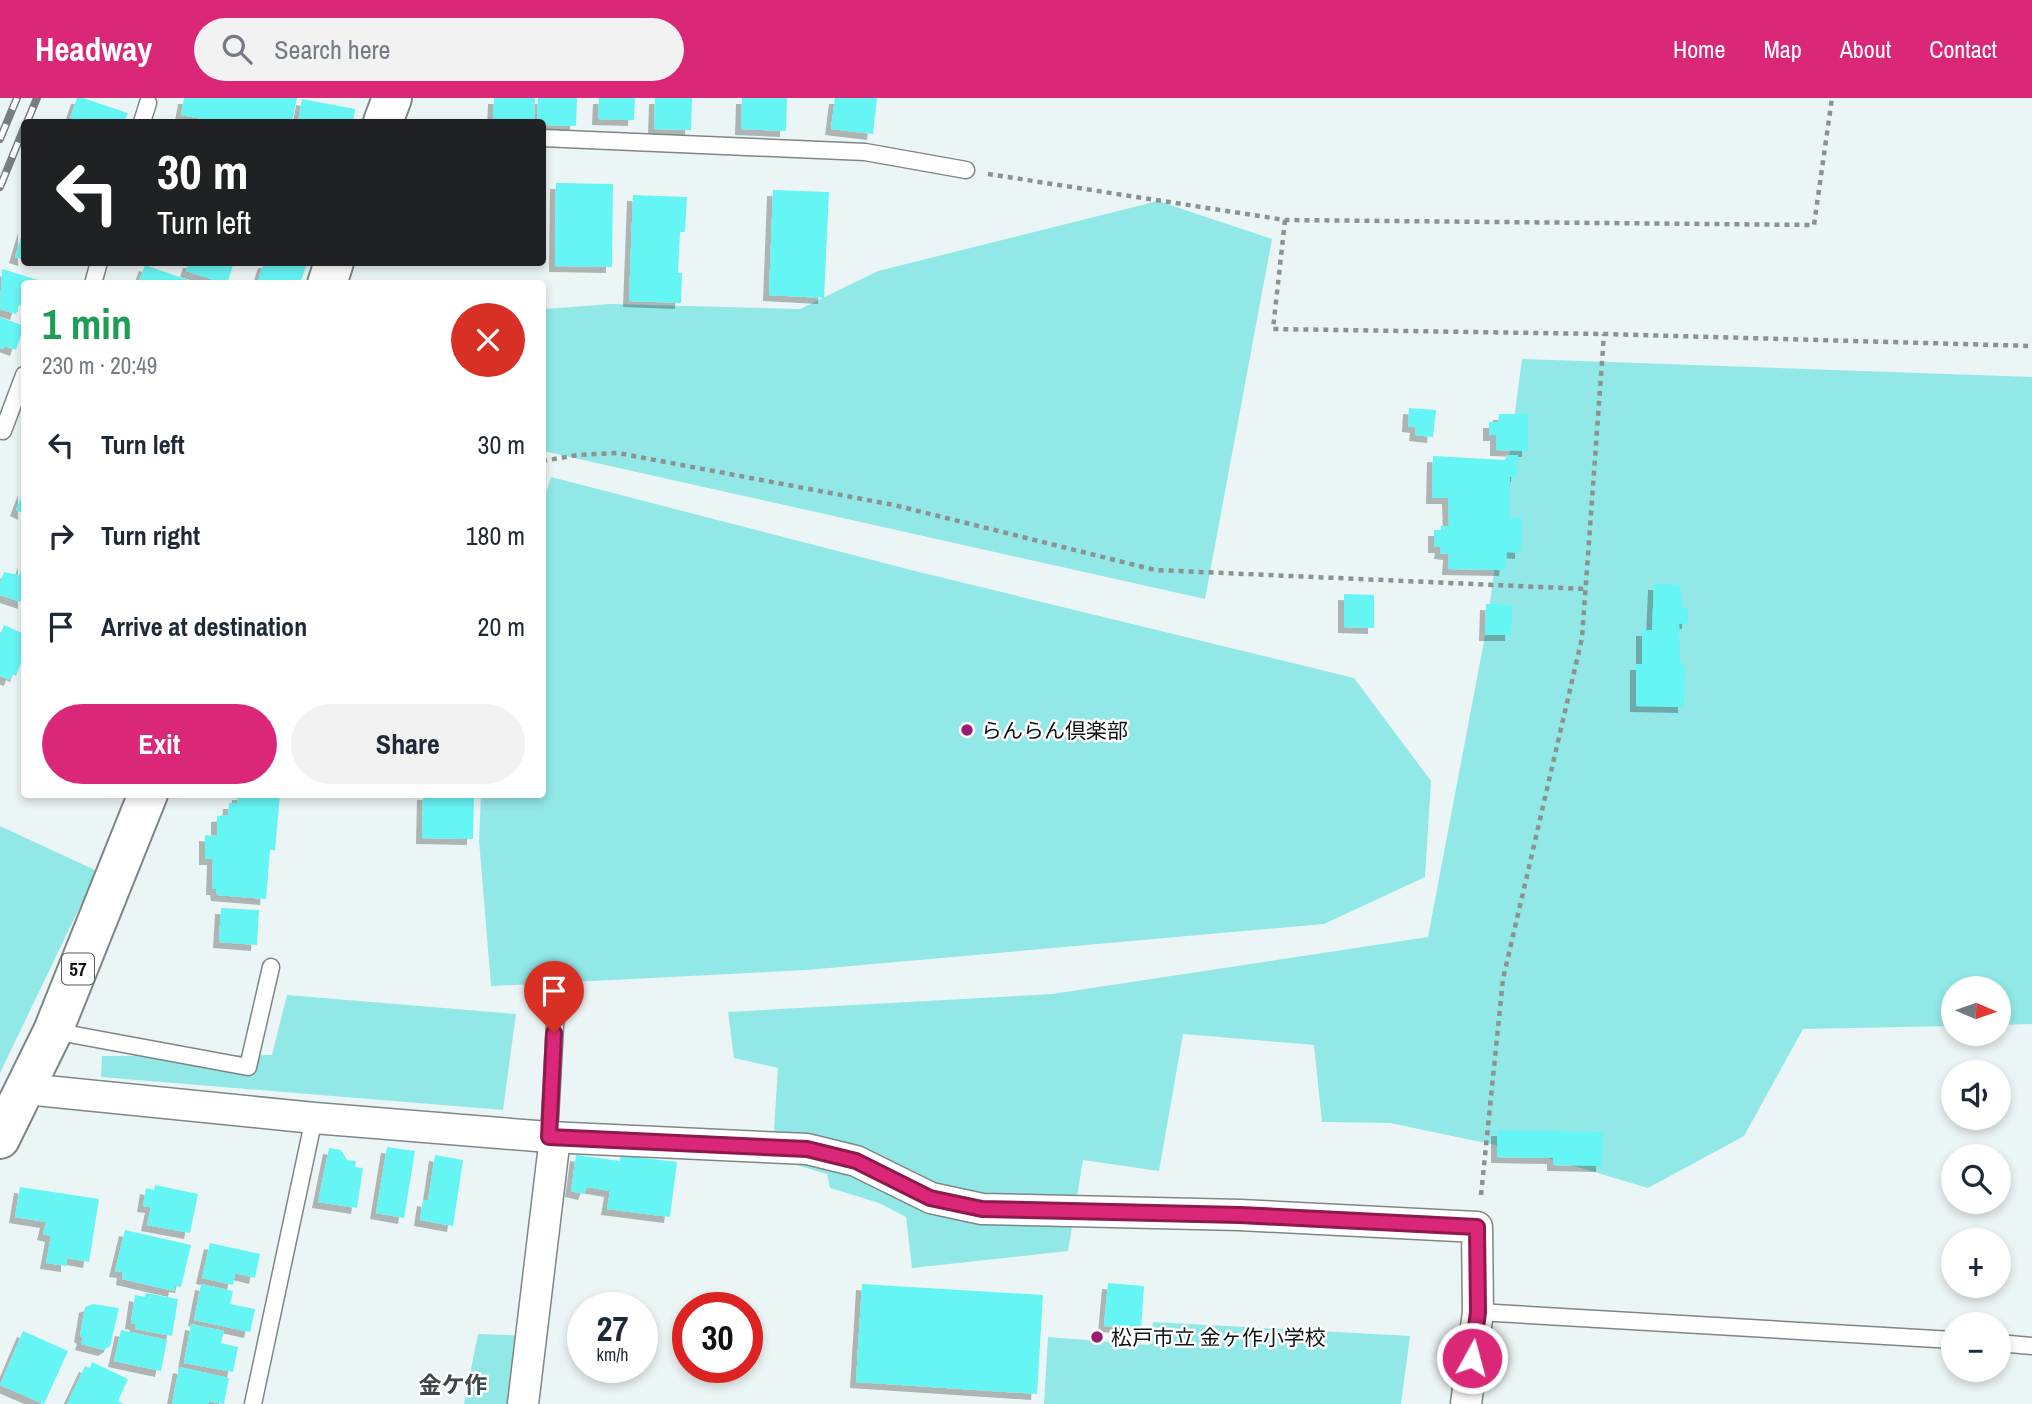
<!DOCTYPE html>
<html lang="en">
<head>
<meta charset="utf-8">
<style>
	:root { --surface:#fff; --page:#f2f2f3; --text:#1f2937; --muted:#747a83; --accent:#db2777 }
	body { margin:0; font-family:"Archivo Narrow","Noto Sans JP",sans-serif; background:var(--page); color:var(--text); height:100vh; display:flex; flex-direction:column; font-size:26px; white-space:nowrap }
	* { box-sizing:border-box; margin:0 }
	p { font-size:23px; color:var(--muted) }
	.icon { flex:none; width:38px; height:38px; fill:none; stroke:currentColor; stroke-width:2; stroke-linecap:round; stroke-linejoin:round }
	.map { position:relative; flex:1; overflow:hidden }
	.side { position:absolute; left:21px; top:182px; width:525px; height:518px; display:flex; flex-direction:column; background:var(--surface); border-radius:7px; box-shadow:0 4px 10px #0003 }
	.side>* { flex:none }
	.top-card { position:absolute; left:21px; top:21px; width:525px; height:147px; border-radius:7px; box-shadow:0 4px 10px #0003; background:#202124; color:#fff; overflow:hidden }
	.needle { width:46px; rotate:92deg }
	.tools { position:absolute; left:1941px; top:878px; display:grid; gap:14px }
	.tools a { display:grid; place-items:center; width:70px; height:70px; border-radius:50%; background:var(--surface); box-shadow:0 4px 10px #0003; font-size:35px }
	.speed { position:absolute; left:567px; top:1194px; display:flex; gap:14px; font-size:35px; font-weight:700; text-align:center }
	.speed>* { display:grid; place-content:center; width:91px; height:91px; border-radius:50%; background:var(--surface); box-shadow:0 4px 10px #0003; line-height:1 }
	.speed small { font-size:18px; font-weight:400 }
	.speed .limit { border:10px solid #d22; background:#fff; color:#111 }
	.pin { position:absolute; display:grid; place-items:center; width:60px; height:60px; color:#fff; margin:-72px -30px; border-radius:50% 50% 50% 0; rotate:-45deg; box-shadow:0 0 7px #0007 }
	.pin .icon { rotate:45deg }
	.me { position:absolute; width:77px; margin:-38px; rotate:7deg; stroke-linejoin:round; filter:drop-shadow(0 0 5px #0008) }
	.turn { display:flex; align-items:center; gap:24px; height:147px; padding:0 21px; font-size:32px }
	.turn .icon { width:91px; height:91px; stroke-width:2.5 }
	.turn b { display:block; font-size:49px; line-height:60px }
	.round { display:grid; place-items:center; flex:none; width:74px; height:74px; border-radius:37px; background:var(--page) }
	.overview { display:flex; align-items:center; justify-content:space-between; height:119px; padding:0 21px }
	h1 { font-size:42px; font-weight:800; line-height:52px; color:#1e9e55 }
	.button { display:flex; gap:14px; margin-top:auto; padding:14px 21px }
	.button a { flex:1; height:80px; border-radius:42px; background:var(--accent); color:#fff; font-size:28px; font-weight:800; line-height:80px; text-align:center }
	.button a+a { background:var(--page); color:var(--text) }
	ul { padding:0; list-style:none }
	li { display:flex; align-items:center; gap:21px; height:91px; padding:0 21px }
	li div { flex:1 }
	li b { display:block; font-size:26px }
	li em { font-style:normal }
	header { display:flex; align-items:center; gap:42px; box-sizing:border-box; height:98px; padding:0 35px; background:var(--accent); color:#fff }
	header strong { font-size:33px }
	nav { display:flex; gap:38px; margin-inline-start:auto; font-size:24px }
	.search { width:490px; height:63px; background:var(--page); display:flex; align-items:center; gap:18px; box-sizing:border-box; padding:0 24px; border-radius:38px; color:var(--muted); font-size:26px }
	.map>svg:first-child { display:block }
	.green { fill:#92e8e7 }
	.building { fill:#66f5f5; filter:url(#shadow) }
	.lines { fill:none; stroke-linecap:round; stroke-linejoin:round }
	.lane-casing { stroke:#7e8686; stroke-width:19 }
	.street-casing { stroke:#7e8686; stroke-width:33 }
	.primary-casing { stroke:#7e8686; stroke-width:42 }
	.path { stroke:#8c9292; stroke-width:4.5; stroke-dasharray:5 5; stroke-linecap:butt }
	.lane { stroke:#fff; stroke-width:16 }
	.street { stroke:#fff; stroke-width:30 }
	.primary { stroke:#fff; stroke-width:38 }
	.rail-casing { stroke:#787e7e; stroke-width:8 }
	.rail { stroke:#fff; stroke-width:5; stroke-dasharray:16; stroke-linecap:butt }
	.route-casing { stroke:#8e194d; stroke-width:18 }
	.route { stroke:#db2777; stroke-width:12 }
	.poi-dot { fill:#9b1c72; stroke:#fff; stroke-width:2.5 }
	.labels { text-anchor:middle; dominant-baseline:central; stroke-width:5; stroke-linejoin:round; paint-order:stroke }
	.shield { fill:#fff; stroke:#575959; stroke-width:2 }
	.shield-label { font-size:19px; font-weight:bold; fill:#0f1212 }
	.poi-label { font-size:21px; fill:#0f1212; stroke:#fff; text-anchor:start }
	.neighbourhood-label { font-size:23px; font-weight:bold; fill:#404747; stroke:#fff }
</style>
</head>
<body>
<header>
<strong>Headway</strong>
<div class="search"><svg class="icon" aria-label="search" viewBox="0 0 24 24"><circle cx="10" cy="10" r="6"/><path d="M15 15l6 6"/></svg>Search here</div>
<nav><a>Home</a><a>Map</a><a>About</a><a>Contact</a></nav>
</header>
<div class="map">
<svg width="2032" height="1306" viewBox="0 0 2032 1306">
	<defs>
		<filter id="shadow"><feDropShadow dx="-6" dy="6" stdDeviation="0" flood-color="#0004"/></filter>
	</defs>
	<rect width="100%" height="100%" fill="#ecf5f5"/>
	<g class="green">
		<path d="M 1158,103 L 1272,141 L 1205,501 L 543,353 L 544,211 L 611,206 L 800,211 L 878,173 Z"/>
		<path d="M 1522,261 L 2032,279 L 2032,926 L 1999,927 L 1998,891 L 1953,891 L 1953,928 L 1803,931 L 1744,1038 L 1648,1090 L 1524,1053 L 1390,1025 L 1322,1024 L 1314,947 L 1183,936 L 1159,1073 L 1083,1062 L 1068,1153 L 912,1170 L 906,1119 L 879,1105 L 830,1090 L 827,1076 L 793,1066 L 774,1032 L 778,970 L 734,960 L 728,914 L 1052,896 L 1428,839 L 1487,527 Z"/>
		<path d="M 551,379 L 919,474 L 1354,580 L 1431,683 L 1425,779 L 1324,826 L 806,872 L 491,888 L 479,742 L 481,697 L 542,696 L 542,408 Z"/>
		<path d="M 0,728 L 97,773 L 0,975 Z"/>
		<path d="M 287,897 L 516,916 L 503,1012 L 101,979 L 102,958 L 272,957 Z"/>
		<path d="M 1153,1224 L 1410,1238 L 1401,1306 L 1044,1306 L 1048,1239 L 1150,1247 Z"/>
		<path d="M 478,1236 L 526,1238 L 514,1306 L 464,1306 Z"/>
	</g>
	<g class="building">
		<path d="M 77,0 L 83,0 L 128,15 L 124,24 L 69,24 Z"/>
		<path d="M 184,0 L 297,0 L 292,24 L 219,24 L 181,17 Z"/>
		<path d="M 494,0 L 535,0 L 534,24 L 493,24 Z"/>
		<path d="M 538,0 L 577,0 L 576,28 L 542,27 L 542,24 L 537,24 Z"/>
		<path d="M 599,0 L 635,0 L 634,22 L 598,21 Z"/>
		<path d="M 655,0 L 692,0 L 691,32 L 654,31 Z"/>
		<path d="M 742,0 L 787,0 L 786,33 L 741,31 Z"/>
		<path d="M 835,0 L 877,0 L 873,36 L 831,31 Z"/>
		<path d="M 302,1 L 355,11 L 353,24 L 298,24 Z"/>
		<path d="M 556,85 L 613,86 L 612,169 L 555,168 Z"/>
		<path d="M 773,92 L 829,94 L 824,200 L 769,197 Z"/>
		<path d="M 633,97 L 687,99 L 685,134 L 680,134 L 678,175 L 682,175 L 681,205 L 629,203 Z"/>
		<path d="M 24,129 L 24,162 L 15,159 Z"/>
		<path d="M 189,164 L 234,164 L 227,186 L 186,173 Z"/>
		<path d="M 264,164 L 302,164 L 301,167 L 306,168 L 300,186 L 257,186 Z"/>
		<path d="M 145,167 L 197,185 L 197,186 L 138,186 Z"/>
		<path d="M 2,171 L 48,185 L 48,186 L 24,186 L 24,208 L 19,207 L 16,216 L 0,211 Z"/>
		<rect x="361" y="182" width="56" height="4"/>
		<path d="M 0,219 L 24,228 L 16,252 L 5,248 L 3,251 L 0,250 Z"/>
		<path d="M 1409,310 L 1436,312 L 1433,339 L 1415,337 L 1416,329 L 1408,328 Z"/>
		<path d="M 1499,316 L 1528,316 L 1528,353 L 1496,352 L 1496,337 L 1489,337 L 1489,324 L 1498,324 Z"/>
		<path d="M 1507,357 L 1518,357 L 1517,378 L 1510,379 L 1510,420 L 1522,420 L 1521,455 L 1507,454 L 1505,472 L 1448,471 L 1449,456 L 1440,455 L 1441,449 L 1434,449 L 1434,432 L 1441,432 L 1441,428 L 1449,428 L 1448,400 L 1432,400 L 1433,358 L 1505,362 Z"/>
		<path d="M 24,391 L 24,416 L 16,412 Z"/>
		<path d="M 24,463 L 24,505 L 0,497 L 0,485 L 4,474 L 19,477 Z"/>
		<path d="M 1654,486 L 1680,487 L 1682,509 L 1688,511 L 1688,525 L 1679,526 L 1680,566 L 1685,566 L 1684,609 L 1636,608 L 1636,566 L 1642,566 L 1642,532 L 1652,532 Z"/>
		<path d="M 1344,496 L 1374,497 L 1374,530 L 1344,529 Z"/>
		<path d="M 1486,506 L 1512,507 L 1511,537 L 1485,537 Z"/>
		<path d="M 4,527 L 24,536 L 24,557 L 16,578 L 12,576 L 10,582 L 0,578 L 0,537 Z"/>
		<path d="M 238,696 L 280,696 L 275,752 L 270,752 L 266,801 L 217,797 L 216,791 L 212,791 L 213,761 L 205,761 L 205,737 L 217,738 L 217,718 L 228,717 L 229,705 L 237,705 Z"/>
		<path d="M 423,696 L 474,696 L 473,741 L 422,740 Z"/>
		<path d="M 221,810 L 259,812 L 257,847 L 219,844 Z"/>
		<path d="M 1497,1032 L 1603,1034 L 1602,1068 L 1553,1067 L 1553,1060 L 1497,1059 Z"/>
		<path d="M 387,1049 L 415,1053 L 404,1120 L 376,1115 Z"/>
		<path d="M 329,1050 L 341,1052 L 347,1062 L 356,1063 L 355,1069 L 363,1070 L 357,1110 L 318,1104 Z"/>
		<path d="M 435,1057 L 463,1062 L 453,1128 L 420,1122 L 423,1102 L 428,1103 Z"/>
		<path d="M 576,1057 L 620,1063 L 620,1057 L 677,1064 L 670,1119 L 607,1111 L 610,1093 L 587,1089 L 584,1096 L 571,1093 Z"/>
		<path d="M 155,1087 L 198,1096 L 190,1135 L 147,1127 L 151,1109 L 143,1108 L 146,1090 L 154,1092 Z"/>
		<path d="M 20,1089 L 99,1101 L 89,1164 L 67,1160 L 67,1168 L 46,1165 L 51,1138 L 43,1136 L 46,1124 L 15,1119 Z"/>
		<path d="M 125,1132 L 191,1147 L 181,1189 L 175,1188 L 174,1193 L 122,1181 L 123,1174 L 115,1173 Z"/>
		<path d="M 210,1145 L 260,1156 L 255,1180 L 235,1175 L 233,1187 L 202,1180 Z"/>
		<path d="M 1108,1185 L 1144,1188 L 1141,1230 L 1104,1228 Z"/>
		<path d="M 201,1186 L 233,1193 L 230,1206 L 255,1211 L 250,1234 L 194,1222 Z"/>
		<path d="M 862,1186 L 1043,1197 L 1037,1296 L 856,1284 Z"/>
		<path d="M 146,1195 L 178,1201 L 172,1238 L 135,1231 L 136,1226 L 131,1225 L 135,1197 L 145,1199 Z"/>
		<path d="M 93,1206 L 119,1210 L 110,1248 L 104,1252 L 81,1246 L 83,1240 L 80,1238 L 85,1209 Z"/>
		<path d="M 191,1226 L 224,1233 L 221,1245 L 238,1249 L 233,1274 L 184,1265 Z"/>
		<path d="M 121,1232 L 167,1242 L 161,1273 L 114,1263 Z"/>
		<path d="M 23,1233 L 68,1253 L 44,1306 L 0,1287 Z"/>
		<path d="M 92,1264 L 128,1281 L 118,1303 L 124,1306 L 67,1306 L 85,1268 L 90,1270 Z"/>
		<path d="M 179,1269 L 229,1280 L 224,1306 L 209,1303 L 209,1306 L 172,1306 Z"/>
	</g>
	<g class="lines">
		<defs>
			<g id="lane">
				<path d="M 142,24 L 148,5"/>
				<path d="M 542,40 L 865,54 L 966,72"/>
				<path d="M 93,186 L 99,164"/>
				<path d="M 3,333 L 24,277"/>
				<path d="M 53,933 L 248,969 L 271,869"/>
				<path d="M 549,1039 L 556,909"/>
				<path d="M 1478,1214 L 1953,1242"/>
				<path d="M 1998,1245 L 2032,1248"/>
				<path d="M 253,1306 L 314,1020"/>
			</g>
			<g id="street">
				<path d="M 26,991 L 314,1020 L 549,1039 L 807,1051 L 856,1063 L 931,1100 L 982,1111 L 1240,1117 L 1477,1129 L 1478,1214 L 1466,1306"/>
				<path d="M 523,1306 L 555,1039"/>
			</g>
			<g id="primary">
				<path d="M 383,24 L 392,0"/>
				<path d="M 327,186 L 334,164"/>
				<path d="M 0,1041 L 53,933 L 148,696"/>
			</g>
		</defs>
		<use href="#lane" class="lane-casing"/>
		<use href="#street" class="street-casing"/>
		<use href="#primary" class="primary-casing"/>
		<g class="path">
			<path d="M 988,76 L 1285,122 L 1814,127 L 1832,0"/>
			<path d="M 1285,122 L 1273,231 L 1604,236 L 2032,248"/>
			<path d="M 542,363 L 578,357 L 618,355 L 894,407 L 1155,472 L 1586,491"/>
			<path d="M 1481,1097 L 1503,881 L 1582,540 L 1604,236"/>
		</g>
		<use href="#lane" class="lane"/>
		<use href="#street" class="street"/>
		<use href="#primary" class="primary"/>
		<defs>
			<g id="rail">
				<path d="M 27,24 L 37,0"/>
				<path d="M 0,41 L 17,0"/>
				<path d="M 0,89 L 24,30"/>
			</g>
		</defs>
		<use href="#rail" class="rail-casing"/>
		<use href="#rail" class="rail"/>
	</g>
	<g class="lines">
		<defs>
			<path id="route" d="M 554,935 L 549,1039 L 807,1051 L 856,1063 L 930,1100 L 982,1111 L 1240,1117 L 1477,1129 L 1478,1214 L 1472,1260"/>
		</defs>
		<use href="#route" class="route-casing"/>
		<use href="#route" class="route"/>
	</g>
	<g class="poi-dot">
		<circle cx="967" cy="632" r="7"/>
		<circle cx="1097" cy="1239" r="7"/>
	</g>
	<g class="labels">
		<rect class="shield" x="62" y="855.5" width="32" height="31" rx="5"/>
		<g class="shield-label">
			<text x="78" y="871">57</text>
		</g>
		<g class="poi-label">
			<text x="981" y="632">らんらん倶楽部</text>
			<text x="1111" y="1239">松戸市立 金ヶ作小学校</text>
		</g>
		<g class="neighbourhood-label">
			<text x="453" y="1286">金ケ作</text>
		</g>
	</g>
</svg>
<div class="tools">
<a><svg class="needle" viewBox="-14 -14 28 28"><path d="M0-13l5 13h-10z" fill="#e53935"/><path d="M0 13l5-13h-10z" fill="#747a83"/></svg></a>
<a><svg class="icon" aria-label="sound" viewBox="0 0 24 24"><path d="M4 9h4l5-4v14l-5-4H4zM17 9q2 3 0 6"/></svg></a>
<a><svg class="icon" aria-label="search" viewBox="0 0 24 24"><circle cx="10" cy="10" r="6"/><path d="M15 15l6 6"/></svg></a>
<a>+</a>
<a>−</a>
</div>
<div class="speed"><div>27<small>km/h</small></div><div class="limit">30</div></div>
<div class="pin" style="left:554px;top:935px;background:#d93025"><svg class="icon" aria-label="arrive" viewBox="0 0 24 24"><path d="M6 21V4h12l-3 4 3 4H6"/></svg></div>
<svg class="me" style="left:1472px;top:1260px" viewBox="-20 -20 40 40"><circle r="17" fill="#db2777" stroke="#fff" stroke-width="3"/><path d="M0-11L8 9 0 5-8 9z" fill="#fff"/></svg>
<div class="top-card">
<div class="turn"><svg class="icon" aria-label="left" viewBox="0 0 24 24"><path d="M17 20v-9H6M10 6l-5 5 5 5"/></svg><div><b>30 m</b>Turn left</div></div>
</div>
<section class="side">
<div class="overview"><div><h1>1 min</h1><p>230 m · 20:49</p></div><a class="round" style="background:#d93025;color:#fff"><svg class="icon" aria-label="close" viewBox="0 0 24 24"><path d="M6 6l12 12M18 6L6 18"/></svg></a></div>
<ul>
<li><svg class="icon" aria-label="left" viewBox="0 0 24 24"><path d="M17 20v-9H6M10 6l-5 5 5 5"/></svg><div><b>Turn left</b></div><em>30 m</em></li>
<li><svg class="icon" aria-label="right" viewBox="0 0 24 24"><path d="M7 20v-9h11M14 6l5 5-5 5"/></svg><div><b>Turn right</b></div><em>180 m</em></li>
<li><svg class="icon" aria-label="arrive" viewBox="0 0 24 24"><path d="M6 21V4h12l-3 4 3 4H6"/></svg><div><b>Arrive at destination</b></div><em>20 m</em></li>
</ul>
<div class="button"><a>Exit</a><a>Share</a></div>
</section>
</div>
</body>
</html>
